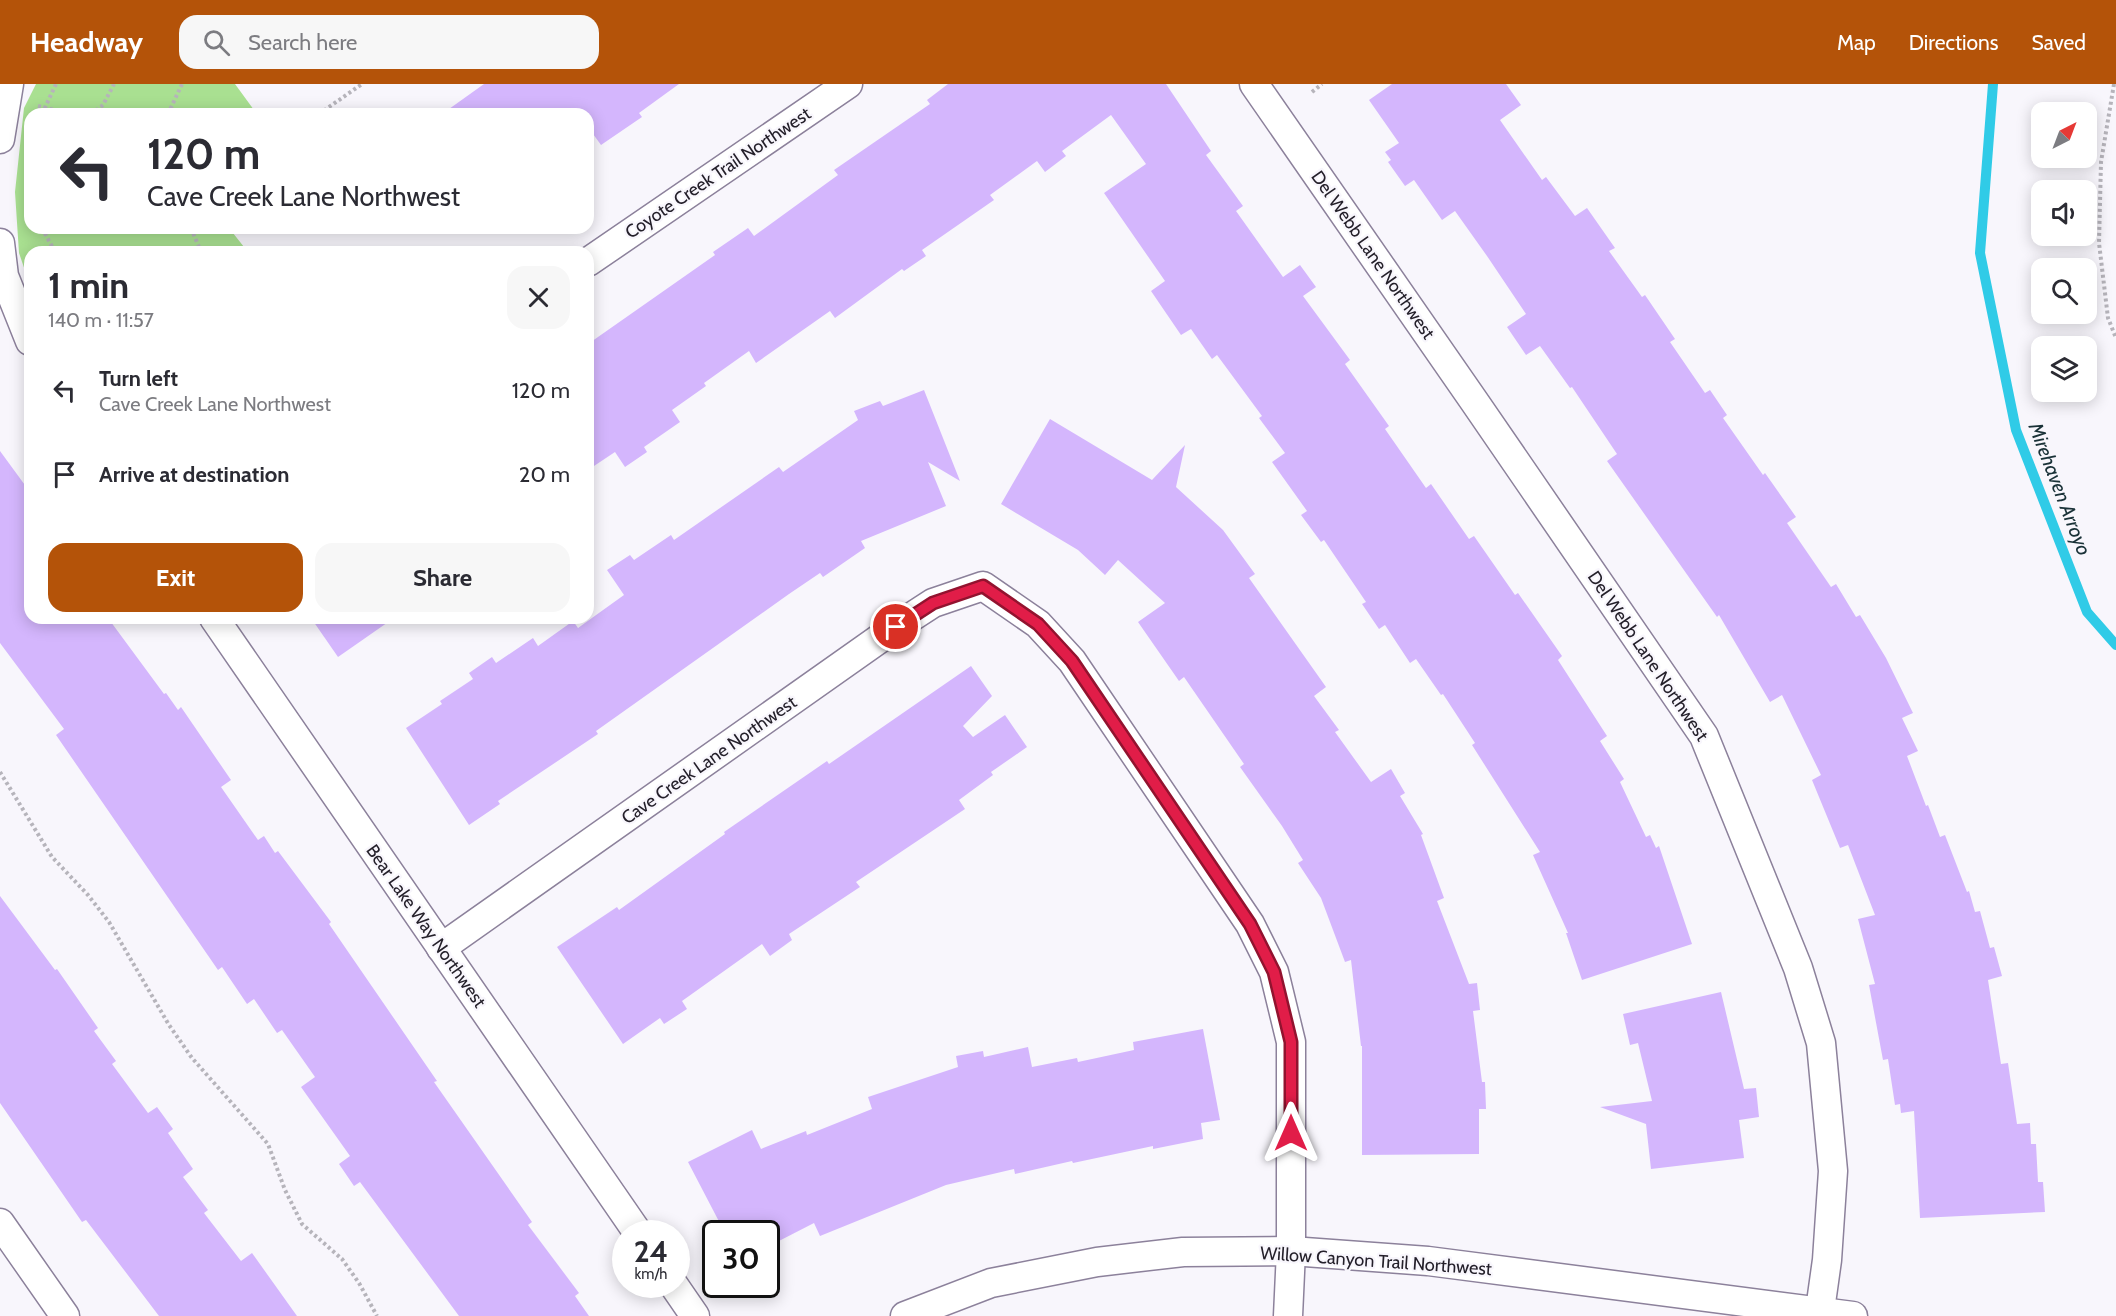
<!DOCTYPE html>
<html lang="en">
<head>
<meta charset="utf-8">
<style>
	:root { --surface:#fff; --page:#f7f7f7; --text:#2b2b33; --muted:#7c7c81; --accent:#b45309 }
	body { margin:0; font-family:Cabin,sans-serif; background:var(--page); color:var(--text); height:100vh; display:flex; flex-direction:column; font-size:22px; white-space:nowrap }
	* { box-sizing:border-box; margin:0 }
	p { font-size:20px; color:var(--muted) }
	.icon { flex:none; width:33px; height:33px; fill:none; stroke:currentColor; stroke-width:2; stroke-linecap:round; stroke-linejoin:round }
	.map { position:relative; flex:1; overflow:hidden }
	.panel { position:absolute; left:24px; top:162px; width:570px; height:378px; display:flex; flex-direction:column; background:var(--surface); border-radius:18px; box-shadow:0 3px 15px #0003 }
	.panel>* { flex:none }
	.hud { position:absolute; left:24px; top:24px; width:570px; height:126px; border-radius:18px; box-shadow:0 3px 15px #0003; background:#fff; color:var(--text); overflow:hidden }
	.needle { width:39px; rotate:42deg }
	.controls { position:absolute; left:2031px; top:18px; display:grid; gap:12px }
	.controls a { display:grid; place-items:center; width:66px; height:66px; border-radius:12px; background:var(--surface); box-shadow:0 3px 15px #0003; font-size:30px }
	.speed { position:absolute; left:612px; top:1136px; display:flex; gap:12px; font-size:30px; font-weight:700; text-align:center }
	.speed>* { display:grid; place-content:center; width:78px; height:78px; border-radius:50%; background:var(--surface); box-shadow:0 3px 15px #0003; line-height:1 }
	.speed small { font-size:15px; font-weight:400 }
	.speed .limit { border:3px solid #111; border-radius:9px; background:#fff; color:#111 }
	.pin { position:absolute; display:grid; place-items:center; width:51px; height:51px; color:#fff; margin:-26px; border:3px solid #fff; border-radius:50%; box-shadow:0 2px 6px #0007 }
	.me { position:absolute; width:66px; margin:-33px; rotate:0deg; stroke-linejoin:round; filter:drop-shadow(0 0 4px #0008) }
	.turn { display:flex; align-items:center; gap:21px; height:126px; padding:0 24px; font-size:27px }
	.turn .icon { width:78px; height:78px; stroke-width:2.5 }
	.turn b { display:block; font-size:42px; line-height:51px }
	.round { display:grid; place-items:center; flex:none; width:63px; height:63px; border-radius:18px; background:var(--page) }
	.headline { display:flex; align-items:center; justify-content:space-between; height:102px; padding:0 24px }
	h1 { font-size:36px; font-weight:700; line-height:45px }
	.cta { display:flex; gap:12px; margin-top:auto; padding:12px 24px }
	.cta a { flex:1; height:69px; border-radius:18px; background:var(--accent); color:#fff; font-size:24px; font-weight:700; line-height:69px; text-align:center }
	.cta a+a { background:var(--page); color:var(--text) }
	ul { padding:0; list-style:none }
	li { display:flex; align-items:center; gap:18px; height:84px; padding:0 24px }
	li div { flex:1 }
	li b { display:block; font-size:22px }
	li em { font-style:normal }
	header { display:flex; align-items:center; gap:36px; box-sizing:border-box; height:84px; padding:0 30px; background:var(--accent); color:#fff }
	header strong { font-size:28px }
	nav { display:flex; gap:33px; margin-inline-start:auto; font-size:21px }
	.search { width:420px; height:54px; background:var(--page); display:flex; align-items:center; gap:15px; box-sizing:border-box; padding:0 21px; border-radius:18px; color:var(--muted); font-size:22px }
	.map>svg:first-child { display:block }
	.green { fill:#a9e091 }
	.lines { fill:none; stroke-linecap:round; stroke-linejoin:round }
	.stream { stroke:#30cbe7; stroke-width:10 }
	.building { fill:#d4b6fd }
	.minor-casing { stroke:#8c819b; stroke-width:31 }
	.path { stroke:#b6b4bb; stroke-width:4; stroke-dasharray:3 3; stroke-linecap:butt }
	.minor { stroke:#fff; stroke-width:28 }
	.route-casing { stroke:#92132f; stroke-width:15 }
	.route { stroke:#e11d48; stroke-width:10 }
	.labels { text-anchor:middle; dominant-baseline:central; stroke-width:4.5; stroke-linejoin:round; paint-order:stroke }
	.street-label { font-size:18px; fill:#24202a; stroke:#f8f6fc }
	.water-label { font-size:20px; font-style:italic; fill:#1a3238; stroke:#f8f6fc }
</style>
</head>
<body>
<header>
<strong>Headway</strong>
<div class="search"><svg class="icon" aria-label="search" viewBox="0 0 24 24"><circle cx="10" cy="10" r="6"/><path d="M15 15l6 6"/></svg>Search here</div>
<nav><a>Map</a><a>Directions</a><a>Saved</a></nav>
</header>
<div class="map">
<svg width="2116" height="1232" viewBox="0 0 2116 1232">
	<rect width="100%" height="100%" fill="#f8f6fc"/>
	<path class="green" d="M 36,0 L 235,0 L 257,30 L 30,30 L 30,144 L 229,144 L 248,168 L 30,168 L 30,201 L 19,169 L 15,108 L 24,24 Z"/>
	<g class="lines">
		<path class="stream" d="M 1993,0 L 1980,169 L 2016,346 L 2087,528 L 2116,561"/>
	</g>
	<g class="building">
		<path d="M 484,0 L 679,0 L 639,29 L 642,33 L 601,61 L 588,43 L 588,30 L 442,30 Z"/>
		<path d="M 948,0 L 1166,0 L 1211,67 L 1206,71 L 1243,122 L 1236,127 L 1283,193 L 1300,181 L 1316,203 L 1303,212 L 1350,276 L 1345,280 L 1389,342 L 1385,345 L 1426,404 L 1431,400 L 1469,455 L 1474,452 L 1515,511 L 1518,509 L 1562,572 L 1558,576 L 1607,652 L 1600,657 L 1624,695 L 1620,698 L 1646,753 L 1650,751 L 1656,764 L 1659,762 L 1692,860 L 1582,896 L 1566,849 L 1568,849 L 1533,771 L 1540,768 L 1472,661 L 1475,659 L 1443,610 L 1441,611 L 1416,575 L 1410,579 L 1385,541 L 1379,545 L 1362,520 L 1366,518 L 1324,456 L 1321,458 L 1301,431 L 1307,427 L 1272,378 L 1285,369 L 1259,334 L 1262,332 L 1217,271 L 1212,275 L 1191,245 L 1181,251 L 1151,207 L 1165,197 L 1104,109 L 1146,80 L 1111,31 L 1062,67 L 1066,72 L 1045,88 L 1037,77 L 990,111 L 994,116 L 922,166 L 926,172 L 904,187 L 902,185 L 835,234 L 830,227 L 756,279 L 749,267 L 704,299 L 706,302 L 672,326 L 680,338 L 644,363 L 647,368 L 625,383 L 615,368 L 588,386 L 588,260 L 715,171 L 713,168 L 748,144 L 754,152 L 838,91 L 834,86 L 930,20 L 927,16 Z"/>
		<path d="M 1392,0 L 1506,0 L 1521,21 L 1500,36 L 1542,96 L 1546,93 L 1575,132 L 1587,124 L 1615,164 L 1609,167 L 1642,213 L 1645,211 L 1675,255 L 1670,258 L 1705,309 L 1710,306 L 1727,331 L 1723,334 L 1763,391 L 1765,389 L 1796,433 L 1787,439 L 1831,503 L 1836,500 L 1856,533 L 1860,531 L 1886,574 L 1913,629 L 1902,634 L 1918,667 L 1907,672 L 1926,722 L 1928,721 L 1940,753 L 1945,751 L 1967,808 L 1969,807 L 1975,828 L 1980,827 L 1990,864 L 1994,863 L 2002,892 L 1988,896 L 2001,980 L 2008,979 L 2017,1040 L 2030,1039 L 2031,1060 L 2036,1060 L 2038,1098 L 2043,1098 L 2045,1128 L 1920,1134 L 1914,1027 L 1901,1029 L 1900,1020 L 1895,1021 L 1888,975 L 1883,976 L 1869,901 L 1875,900 L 1858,835 L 1875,831 L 1848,761 L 1840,764 L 1812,696 L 1821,691 L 1782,611 L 1770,618 L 1719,531 L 1717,533 L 1607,377 L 1617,370 L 1572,303 L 1570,304 L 1540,262 L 1526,271 L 1507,243 L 1526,230 L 1487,172 L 1455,127 L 1442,136 L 1414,96 L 1405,102 L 1388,78 L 1391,76 L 1385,68 L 1399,59 L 1369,16 Z"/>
		<path d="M 924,306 L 960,397 L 928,378 L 946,422 L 861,457 L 865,464 L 823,493 L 820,489 L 789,510 L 596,647 L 598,650 L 498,717 L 500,720 L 469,741 L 406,644 L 442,620 L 440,617 L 473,595 L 469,589 L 492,573 L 496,579 L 533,554 L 538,562 L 573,537 L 578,544 L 624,511 L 607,486 L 630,471 L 634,476 L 671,451 L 674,456 L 779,383 L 783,388 L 858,336 L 854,327 L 880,317 L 883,322 Z"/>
		<path d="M 1050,335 L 1152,396 L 1185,361 L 1176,403 L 1223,446 L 1255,490 L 1249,494 L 1326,603 L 1314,612 L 1339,646 L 1335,648 L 1371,698 L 1391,685 L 1405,709 L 1400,712 L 1423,750 L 1421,751 L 1444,814 L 1437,817 L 1469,900 L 1477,899 L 1480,926 L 1473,927 L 1482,998 L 1485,998 L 1486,1025 L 1479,1025 L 1479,1070 L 1362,1071 L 1362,962 L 1361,962 L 1351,876 L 1345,878 L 1321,814 L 1298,779 L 1303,776 L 1282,742 L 1240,683 L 1244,680 L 1184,593 L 1179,597 L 1138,538 L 1165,519 L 1118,476 L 1105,491 L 1078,466 L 1001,420 Z"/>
		<path d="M 0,367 L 30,408 L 30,534 L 108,534 L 164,610 L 166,609 L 178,626 L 181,623 L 231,696 L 221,703 L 258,756 L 264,752 L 275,769 L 278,767 L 331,838 L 329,840 L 437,997 L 434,998 L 532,1138 L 528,1141 L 579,1209 L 575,1212 L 589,1232 L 459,1232 L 360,1098 L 354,1102 L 339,1080 L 350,1072 L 301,1003 L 315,993 L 282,946 L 277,949 L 254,915 L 247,920 L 222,883 L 218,886 L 56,651 L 64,645 L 0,559 Z"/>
		<path d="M 311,534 L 394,534 L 338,573 Z"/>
		<path d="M 971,582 L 992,612 L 963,642 L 973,653 L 1005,631 L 1027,663 L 991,688 L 993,691 L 959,716 L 965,725 L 856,798 L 860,803 L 789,850 L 792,856 L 770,872 L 762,860 L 682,917 L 687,925 L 664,940 L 660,934 L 623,960 L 557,863 L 617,823 L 619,826 L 725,750 L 724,748 L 827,677 L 829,680 Z"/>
		<path d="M 0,812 L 55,886 L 57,885 L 98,944 L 94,947 L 116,977 L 112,980 L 148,1029 L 157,1023 L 173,1045 L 168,1049 L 193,1085 L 183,1093 L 208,1126 L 204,1129 L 241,1177 L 252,1169 L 297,1232 L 159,1232 L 86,1136 L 82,1138 L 0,1019 Z"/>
		<path d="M 1721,908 L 1744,1005 L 1756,1004 L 1759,1033 L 1739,1036 L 1744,1074 L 1651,1085 L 1646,1040 L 1600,1023 L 1652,1017 L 1638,959 L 1630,961 L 1623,930 Z"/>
		<path d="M 1203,945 L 1220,1036 L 1201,1039 L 1203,1055 L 1153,1065 L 1153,1062 L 1073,1079 L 1072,1077 L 1015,1090 L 1014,1085 L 946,1101 L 820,1152 L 814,1139 L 777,1158 L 776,1155 L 766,1159 L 766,1149 L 725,1149 L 688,1078 L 752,1046 L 761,1065 L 806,1047 L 807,1051 L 872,1025 L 868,1013 L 958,983 L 956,972 L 983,967 L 984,973 L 1028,963 L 1032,983 L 1077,974 L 1078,978 L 1134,966 L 1133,958 Z"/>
	</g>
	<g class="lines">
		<defs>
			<g id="minor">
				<path d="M 1254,0 L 1474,317 L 1704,652 L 1798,884 L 1821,959 L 1833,1087 L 1827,1176 L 1820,1226 L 1817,1232"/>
				<path d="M 0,55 L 9,0"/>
				<path d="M 0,159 L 4,192 L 30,257"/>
				<path d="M 588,178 L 848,0"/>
				<path d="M 214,534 L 638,1149"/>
				<path d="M 441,864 L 896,543 L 933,519 L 983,502 L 1038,540 L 1072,577 L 1250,840 L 1274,888 L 1291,958 L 1291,1167 L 1288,1232"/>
				<path d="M 0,1139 L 65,1232"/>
				<path d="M 673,1200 L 695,1232"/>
				<path d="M 905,1232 L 991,1199 L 1097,1178 L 1183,1168 L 1291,1167 L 1428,1177 L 1853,1232"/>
			</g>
		</defs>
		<use href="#minor" class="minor-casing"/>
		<g class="path">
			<path d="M 2114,0 L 2101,78 L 2099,159 L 2108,234 L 2116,254"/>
			<path d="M 1312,8 L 1322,0"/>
			<path d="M 38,22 L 71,30"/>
			<path d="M 42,30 L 56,0"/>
			<path d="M 91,30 L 103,21 L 114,0"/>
			<path d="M 168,30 L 182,0"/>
			<path d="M 319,30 L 362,0"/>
			<path d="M 42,144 L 55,168"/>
			<path d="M 191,144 L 201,168"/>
			<path d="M 0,688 L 52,773 L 88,811 L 109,838 L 169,941 L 192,974 L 268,1060 L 285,1106 L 302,1140 L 342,1175 L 359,1199 L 377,1232"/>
		</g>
		<use href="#minor" class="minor"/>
	</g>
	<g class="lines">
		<defs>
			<path id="route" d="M 896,543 L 933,519 L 983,502 L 1038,540 L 1072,577 L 1250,840 L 1274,888 L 1291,958 L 1291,1049"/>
		</defs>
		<use href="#route" class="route-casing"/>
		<use href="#route" class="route"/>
	</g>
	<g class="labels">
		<g class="street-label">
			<text transform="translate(718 89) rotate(-34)">Coyote Creek Trail Northwest</text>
			<text transform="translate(1373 171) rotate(55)">Del Webb Lane Northwest</text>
			<text transform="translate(1648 572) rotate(56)">Del Webb Lane Northwest</text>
			<text transform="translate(709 676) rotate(-35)">Cave Creek Lane Northwest</text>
			<text transform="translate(426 842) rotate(55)">Bear Lake Way Northwest</text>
			<text transform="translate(1376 1177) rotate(4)">Willow Canyon Trail Northwest</text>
		</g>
		<g class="water-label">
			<text transform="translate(2060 405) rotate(69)">Mirehaven Arroyo</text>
		</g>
	</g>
</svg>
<div class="controls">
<a><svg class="needle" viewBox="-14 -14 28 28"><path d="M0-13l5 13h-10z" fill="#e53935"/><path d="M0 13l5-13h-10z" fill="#7c7c81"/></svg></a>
<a><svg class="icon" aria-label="sound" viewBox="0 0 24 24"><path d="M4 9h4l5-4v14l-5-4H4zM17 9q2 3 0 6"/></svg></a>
<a><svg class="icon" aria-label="search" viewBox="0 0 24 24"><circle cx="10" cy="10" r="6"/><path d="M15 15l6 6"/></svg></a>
<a><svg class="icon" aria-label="layers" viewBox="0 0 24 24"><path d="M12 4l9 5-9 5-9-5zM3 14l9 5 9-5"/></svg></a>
</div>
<div class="speed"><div>24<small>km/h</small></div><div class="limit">30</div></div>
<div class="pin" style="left:896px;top:543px;background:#d93025"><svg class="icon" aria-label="arrive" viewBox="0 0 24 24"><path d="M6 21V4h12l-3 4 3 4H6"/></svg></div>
<svg class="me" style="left:1291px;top:1049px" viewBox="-20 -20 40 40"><path d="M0-17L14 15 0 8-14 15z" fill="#e11d48" stroke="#fff" stroke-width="4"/></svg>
<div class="hud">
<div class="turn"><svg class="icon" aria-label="left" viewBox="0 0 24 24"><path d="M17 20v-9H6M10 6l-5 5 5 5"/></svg><div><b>120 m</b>Cave Creek Lane Northwest</div></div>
</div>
<section class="panel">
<div class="headline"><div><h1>1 min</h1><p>140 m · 11:57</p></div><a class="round"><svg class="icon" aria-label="close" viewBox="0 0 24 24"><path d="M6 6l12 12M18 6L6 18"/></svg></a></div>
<ul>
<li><svg class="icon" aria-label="left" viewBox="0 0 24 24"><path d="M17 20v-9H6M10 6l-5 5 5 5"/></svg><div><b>Turn left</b><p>Cave Creek Lane Northwest</p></div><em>120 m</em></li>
<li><svg class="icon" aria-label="arrive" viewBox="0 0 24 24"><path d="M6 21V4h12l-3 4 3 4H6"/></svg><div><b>Arrive at destination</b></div><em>20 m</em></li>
</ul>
<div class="cta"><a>Exit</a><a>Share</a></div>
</section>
</div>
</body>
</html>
